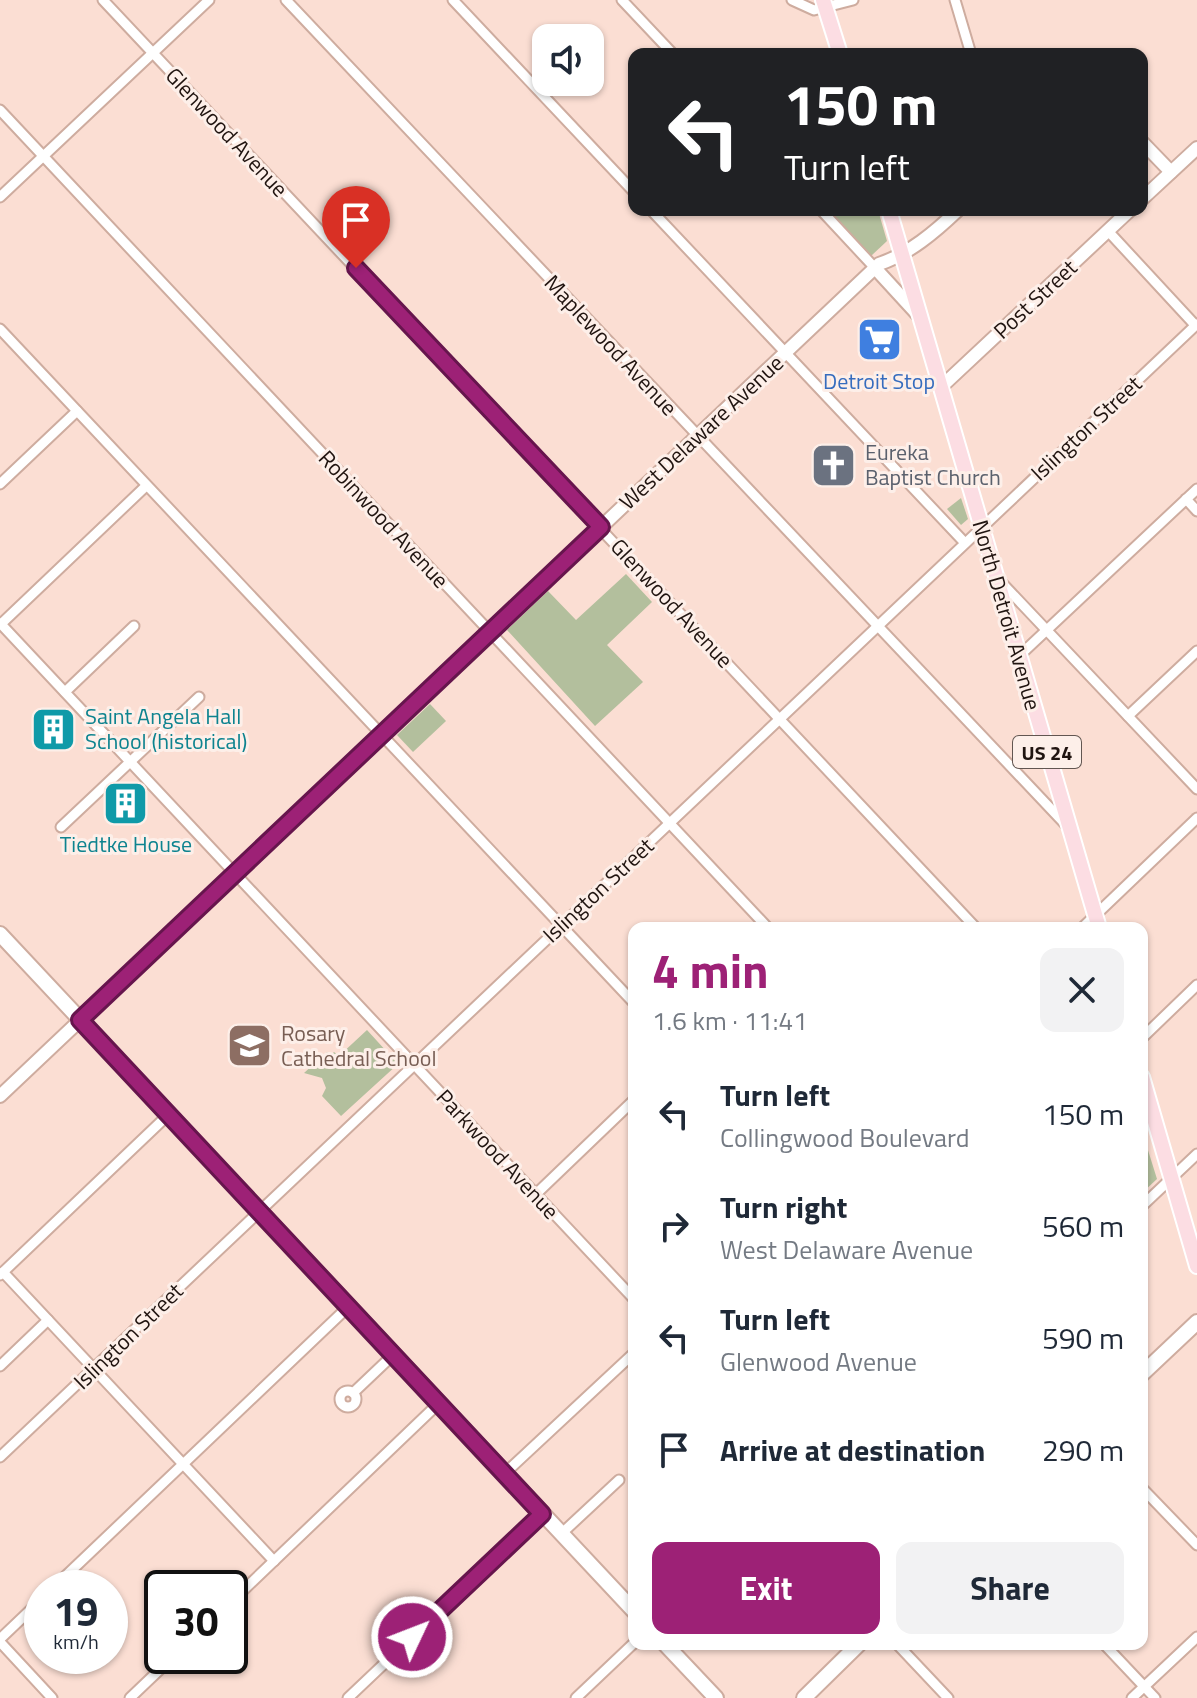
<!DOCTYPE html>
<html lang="en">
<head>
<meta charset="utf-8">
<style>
	:root { --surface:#fff; --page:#f2f2f3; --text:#1f2937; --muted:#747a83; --accent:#9d2176 }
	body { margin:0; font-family:"Titillium Web",sans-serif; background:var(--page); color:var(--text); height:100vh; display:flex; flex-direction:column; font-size:30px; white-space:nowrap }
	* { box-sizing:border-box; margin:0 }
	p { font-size:26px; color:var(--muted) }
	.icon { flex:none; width:44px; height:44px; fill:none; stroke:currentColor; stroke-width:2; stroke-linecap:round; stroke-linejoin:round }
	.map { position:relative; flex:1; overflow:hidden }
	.details { position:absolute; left:628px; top:922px; width:520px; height:728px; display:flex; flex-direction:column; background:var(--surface); border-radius:16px; box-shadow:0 2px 6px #0004 }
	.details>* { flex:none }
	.hud { position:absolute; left:628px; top:48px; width:520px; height:168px; border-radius:16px; box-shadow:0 2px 6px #0004; background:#202124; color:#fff; overflow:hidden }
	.buttons { position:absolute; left:532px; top:24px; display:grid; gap:16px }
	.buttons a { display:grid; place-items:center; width:72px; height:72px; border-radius:16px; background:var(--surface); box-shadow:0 2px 6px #0004; font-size:40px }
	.speed { position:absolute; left:24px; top:1570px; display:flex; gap:16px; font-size:40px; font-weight:700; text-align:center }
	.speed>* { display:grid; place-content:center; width:104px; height:104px; border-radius:50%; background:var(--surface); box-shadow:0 2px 6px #0004; line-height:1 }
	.speed small { font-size:20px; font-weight:400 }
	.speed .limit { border:4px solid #111; border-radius:12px; background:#fff; color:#111 }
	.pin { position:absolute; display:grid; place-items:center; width:68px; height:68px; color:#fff; margin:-82px -34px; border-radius:50% 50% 50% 0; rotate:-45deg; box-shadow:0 0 8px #0007 }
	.pin .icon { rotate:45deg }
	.me { position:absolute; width:88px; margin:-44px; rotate:47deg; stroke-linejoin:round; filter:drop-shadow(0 0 6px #0008) }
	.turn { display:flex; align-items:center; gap:28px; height:168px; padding:0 24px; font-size:36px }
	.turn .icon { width:104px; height:104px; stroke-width:2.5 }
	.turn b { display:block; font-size:56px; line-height:68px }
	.round { display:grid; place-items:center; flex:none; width:84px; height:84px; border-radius:16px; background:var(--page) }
	.overview { display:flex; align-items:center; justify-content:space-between; height:136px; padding:0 24px }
	h1 { font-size:48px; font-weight:700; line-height:60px; color:var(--accent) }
	.action { display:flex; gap:16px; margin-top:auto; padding:16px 24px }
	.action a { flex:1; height:92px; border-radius:16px; background:var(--accent); color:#fff; font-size:32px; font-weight:700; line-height:92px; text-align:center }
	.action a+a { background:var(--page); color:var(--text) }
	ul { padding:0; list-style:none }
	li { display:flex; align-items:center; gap:24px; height:112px; padding:0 24px }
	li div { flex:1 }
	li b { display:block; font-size:30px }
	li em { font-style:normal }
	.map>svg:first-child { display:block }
	.green { fill:#b3bf9d }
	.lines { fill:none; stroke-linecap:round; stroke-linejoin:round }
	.minor-casing { stroke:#ceac9f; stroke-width:13 }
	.tertiary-casing { stroke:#ceac9f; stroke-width:16 }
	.secondary-casing { stroke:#ceac9f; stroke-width:18 }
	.primary-casing { stroke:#fff; stroke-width:18 }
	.minor { stroke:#fff; stroke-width:9 }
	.tertiary { stroke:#fff; stroke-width:12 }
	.secondary { stroke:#fff; stroke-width:14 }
	.primary { stroke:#fcdde3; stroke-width:14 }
	.route-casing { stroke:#66154d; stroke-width:20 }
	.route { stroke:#9d2176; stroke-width:14 }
	.labels { text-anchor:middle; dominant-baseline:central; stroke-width:6; stroke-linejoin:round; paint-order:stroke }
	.shield { fill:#fdefe9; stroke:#625651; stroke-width:2 }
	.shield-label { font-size:20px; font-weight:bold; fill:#201410 }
	.street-label { font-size:22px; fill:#201410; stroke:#fdefe9 }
	.shop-label { font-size:22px; fill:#366cbe; stroke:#fdefe9 }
	.worship-label { font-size:22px; fill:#5b616d; stroke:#fdefe9; text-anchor:start }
	.culture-label { font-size:22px; fill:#0d838f; stroke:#fdefe9; text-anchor:start }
	.education-label { font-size:22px; fill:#785e54; stroke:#fdefe9; text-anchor:start }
</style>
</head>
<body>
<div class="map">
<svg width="1197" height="1698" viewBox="0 0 1197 1698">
	<rect width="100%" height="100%" fill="#fbded3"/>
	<g class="green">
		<path d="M 828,210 L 878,210 L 887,241 L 871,256 Z"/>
		<path d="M 961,498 L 968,519 L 961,525 L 947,509 Z"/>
		<path d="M 626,574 L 652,602 L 607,645 L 643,682 L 595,726 L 507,630 L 548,591 L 576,620 Z"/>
		<path d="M 430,704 L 446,721 L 413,752 L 397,735 Z"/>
		<path d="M 367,1030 L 398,1064 L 341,1116 L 322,1096 L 326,1088 L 322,1078 L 304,1073 L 327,1052 L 331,1055 L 334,1052 L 339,1056 Z"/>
		<path d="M 1142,1131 L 1157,1179 L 1142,1193 Z"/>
	</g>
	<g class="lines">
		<defs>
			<g id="minor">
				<path d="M 103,0 L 976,928"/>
				<path d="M 286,0 L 1067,826"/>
				<path d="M 453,0 L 634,192"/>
				<path d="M 622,0 L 673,54"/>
				<path d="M 792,0 L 814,10 L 853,0"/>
				<path d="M 955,0 L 971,54"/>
				<path d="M 0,110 L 768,928"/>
				<path d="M 0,197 L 209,0"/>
				<path d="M 651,210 L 965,543"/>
				<path d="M 821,210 L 875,268"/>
				<path d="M 1108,231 L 1195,325"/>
				<path d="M 0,329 L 634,1003"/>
				<path d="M 0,484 L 77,411"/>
				<path d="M 1186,499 L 1197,511"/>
				<path d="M 1001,582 L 1197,789"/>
				<path d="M 0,623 L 634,1299"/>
				<path d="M 1,624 L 146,486"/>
				<path d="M 1019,656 L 1197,489"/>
				<path d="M 65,692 L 134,626"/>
				<path d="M 1128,716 L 1197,651"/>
				<path d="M 61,827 L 199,697"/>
				<path d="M 1082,928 L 1197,818"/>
				<path d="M 1142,1038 L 1197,985"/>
				<path d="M 536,1194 L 634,1100"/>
				<path d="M 1142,1206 L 1197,1154"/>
				<path d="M 3,1272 L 274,1561"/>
				<path d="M 0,1275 L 168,1115"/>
				<path d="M 0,1366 L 48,1320"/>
				<circle cx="348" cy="1399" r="8"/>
				<path d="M 353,1393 L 393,1355"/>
				<path d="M 0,1457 L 1197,324"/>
				<path d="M 504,1474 L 634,1353"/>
				<path d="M 1142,1488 L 1197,1545"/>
				<path d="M 561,1534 L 619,1480"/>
				<path d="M 53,1588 L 348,1307"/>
				<path d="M 230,1603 L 438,1404"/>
				<path d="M 0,1639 L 42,1599"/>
				<path d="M 0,1642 L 52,1698"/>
				<path d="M 897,1644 L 948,1698"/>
				<path d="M 1104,1644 L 1155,1698"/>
				<path d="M 130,1698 L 174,1656"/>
				<path d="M 348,1698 L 542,1514"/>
				<path d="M 576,1698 L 634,1643"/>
				<path d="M 1132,1698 L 1197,1637"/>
			</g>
			<g id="tertiary">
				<path d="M 1142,142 L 1171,172"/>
				<path d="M 1142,199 L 1197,148"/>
				<path d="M 875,268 L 919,316"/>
				<path d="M 940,388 L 1130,210"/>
				<path d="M 0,1096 L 879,264 C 909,254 935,232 958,210"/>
			</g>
			<g id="secondary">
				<path d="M 0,934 L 634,1611"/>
				<path d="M 1142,1374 L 1197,1322"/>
				<path d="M 665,1644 L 716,1698"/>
				<path d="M 804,1698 L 859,1644"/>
			</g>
			<g id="primary">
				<path d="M 823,0 L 840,54"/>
				<path d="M 889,210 L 1099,928"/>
				<path d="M 1142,1077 L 1197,1266"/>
			</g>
		</defs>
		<use href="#minor" class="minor-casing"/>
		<use href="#tertiary" class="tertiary-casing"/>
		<use href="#secondary" class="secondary-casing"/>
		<use href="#primary" class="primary-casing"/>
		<use href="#minor" class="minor"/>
		<use href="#tertiary" class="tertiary"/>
		<use href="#secondary" class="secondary"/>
		<use href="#primary" class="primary"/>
	</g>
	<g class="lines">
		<defs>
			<path id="route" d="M 356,268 L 601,527 L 80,1020 L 542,1514 L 412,1637"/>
		</defs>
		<use href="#route" class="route-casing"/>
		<use href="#route" class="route"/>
	</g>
	<defs>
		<symbol id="supermarket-square" viewBox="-11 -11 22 22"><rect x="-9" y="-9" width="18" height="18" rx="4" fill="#3f7fe0" stroke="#fdefe9"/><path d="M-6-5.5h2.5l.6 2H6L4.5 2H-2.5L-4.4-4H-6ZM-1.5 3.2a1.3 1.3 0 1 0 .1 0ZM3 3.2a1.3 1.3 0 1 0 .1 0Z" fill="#fff"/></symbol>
		<symbol id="church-square" viewBox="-11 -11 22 22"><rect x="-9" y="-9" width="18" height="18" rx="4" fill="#6b7280" stroke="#fdefe9"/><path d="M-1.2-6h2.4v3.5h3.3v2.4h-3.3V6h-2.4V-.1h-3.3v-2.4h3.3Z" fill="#fff"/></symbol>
		<symbol id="building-square" viewBox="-11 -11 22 22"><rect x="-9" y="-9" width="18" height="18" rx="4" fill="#0f9aa8" stroke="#fdefe9"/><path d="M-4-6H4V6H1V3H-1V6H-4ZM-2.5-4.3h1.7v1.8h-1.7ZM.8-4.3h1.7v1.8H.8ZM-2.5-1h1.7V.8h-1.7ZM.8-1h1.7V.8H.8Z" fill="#fff"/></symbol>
		<symbol id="school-square" viewBox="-11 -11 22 22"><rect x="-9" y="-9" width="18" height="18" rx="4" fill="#8d6e63" stroke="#fdefe9"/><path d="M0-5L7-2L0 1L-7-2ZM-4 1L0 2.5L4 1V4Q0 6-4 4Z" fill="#fff"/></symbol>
	</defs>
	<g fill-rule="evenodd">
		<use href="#supermarket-square" x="854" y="314" width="51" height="51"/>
		<use href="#church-square" x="808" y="440" width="51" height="51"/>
		<use href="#building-square" x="28" y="704" width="51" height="51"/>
		<use href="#building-square" x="100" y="778" width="51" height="51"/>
		<use href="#school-square" x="224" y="1020" width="51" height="51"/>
	</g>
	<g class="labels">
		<rect class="shield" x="1013" y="736" width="68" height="32" rx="6"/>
		<g class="shield-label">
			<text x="1047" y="752">US 24</text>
		</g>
		<g class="street-label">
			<text transform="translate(227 132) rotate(47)">Glenwood Avenue</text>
			<text transform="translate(1035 299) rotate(-43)">Post Street</text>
			<text transform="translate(611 345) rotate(47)">Maplewood Avenue</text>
			<text transform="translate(1086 428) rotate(-43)">Islington Street</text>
			<text transform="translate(701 432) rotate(-43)">West Delaware Avenue</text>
			<text transform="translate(384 519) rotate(47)">Robinwood Avenue</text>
			<text transform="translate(672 603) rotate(47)">Glenwood Avenue</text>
			<text transform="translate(1007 615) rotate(74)">North Detroit Avenue</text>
			<text transform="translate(598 890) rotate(-43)">Islington Street</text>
			<text transform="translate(498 1154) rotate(47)">Parkwood Avenue</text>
			<text transform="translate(128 1336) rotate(-44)">Islington Street</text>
		</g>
		<g class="shop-label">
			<text x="879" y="381">Detroit Stop</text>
		</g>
		<g class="worship-label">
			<text x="865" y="452">Eureka<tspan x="865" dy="25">Baptist Church</tspan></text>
		</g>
		<g class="culture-label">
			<text x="85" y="716">Saint Angela Hall<tspan x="85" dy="25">School (historical)</tspan></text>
			<text x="126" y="844" text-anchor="middle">Tiedtke House</text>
		</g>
		<g class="education-label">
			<text x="281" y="1033">Rosary<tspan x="281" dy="25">Cathedral School</tspan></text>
		</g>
	</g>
</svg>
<div class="buttons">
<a><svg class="icon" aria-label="sound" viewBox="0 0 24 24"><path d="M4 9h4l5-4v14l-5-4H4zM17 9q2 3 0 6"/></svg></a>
</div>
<div class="speed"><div>19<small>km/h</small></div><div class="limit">30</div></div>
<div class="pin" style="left:356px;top:268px;background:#d93025"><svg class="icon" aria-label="arrive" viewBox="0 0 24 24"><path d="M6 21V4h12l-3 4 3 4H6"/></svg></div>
<svg class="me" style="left:412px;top:1637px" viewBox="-20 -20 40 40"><circle r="17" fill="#9d2176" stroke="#fff" stroke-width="3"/><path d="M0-11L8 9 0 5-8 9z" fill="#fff"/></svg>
<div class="hud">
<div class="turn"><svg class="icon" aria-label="left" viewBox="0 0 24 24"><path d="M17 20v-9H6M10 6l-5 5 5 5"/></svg><div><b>150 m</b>Turn left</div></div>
</div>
<section class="details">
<div class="overview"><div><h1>4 min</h1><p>1.6 km · 11:41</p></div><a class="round"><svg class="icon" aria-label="close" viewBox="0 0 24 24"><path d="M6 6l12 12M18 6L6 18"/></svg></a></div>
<ul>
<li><svg class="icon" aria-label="left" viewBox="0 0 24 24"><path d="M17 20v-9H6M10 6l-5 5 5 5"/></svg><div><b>Turn left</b><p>Collingwood Boulevard</p></div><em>150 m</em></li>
<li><svg class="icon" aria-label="right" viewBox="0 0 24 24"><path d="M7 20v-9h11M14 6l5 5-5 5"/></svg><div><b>Turn right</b><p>West Delaware Avenue</p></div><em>560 m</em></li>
<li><svg class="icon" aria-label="left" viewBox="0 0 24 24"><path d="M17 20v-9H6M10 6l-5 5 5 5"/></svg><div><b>Turn left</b><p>Glenwood Avenue</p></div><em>590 m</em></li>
<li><svg class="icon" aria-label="arrive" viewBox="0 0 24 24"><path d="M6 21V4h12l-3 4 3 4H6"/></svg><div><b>Arrive at destination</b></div><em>290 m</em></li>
</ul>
<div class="action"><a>Exit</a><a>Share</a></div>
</section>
</div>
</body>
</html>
